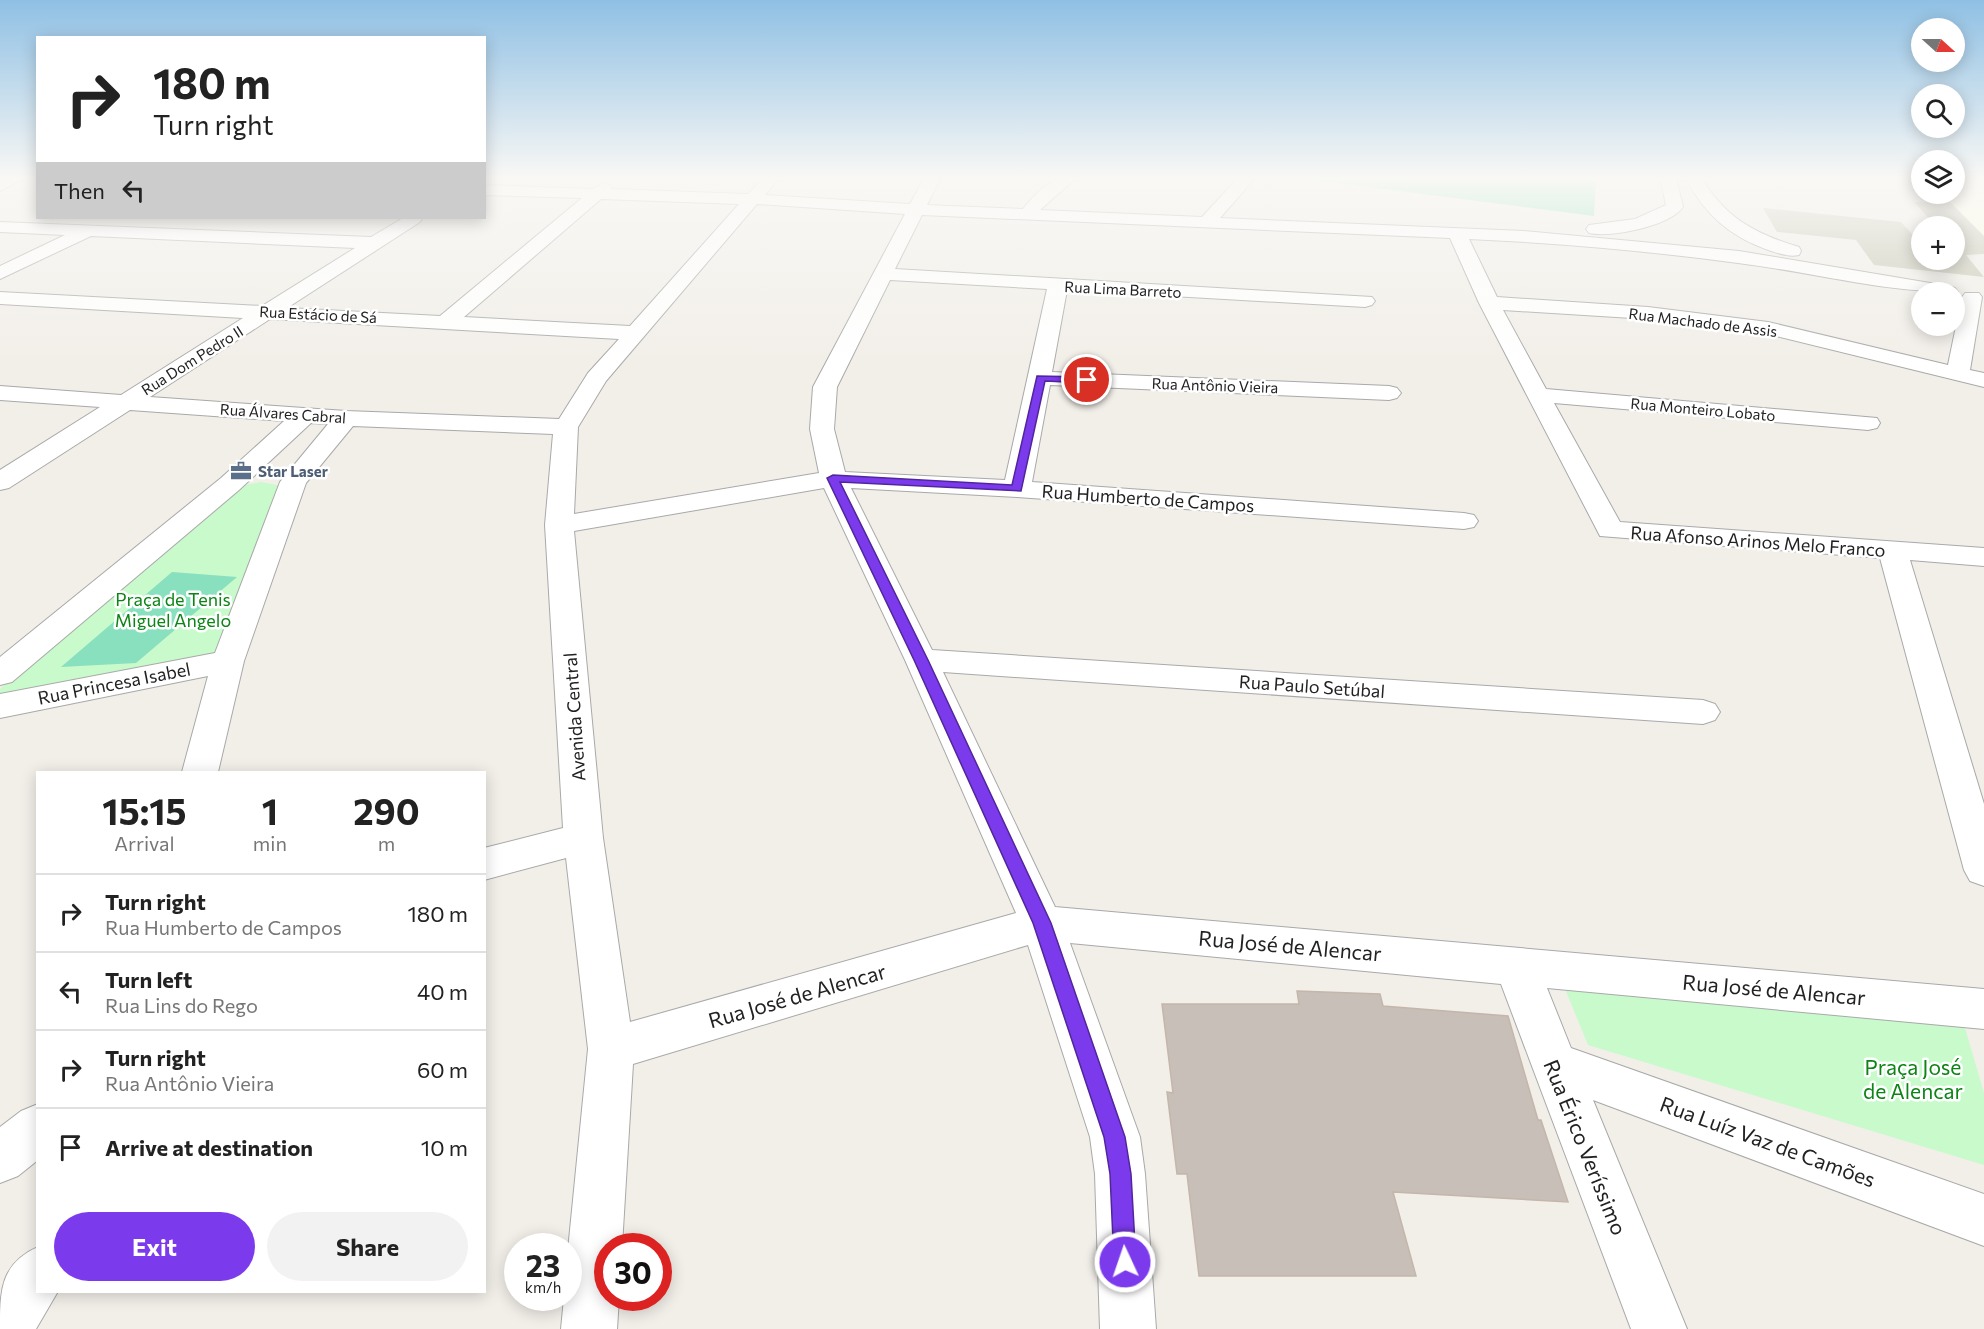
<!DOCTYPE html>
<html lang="en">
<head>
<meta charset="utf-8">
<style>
	:root { --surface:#fff; --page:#f2f2f2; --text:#222; --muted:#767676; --line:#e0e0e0; --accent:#7c3aed }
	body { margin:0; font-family:Commissioner,sans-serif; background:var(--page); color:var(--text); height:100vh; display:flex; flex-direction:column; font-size:22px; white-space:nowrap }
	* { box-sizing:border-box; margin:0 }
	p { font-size:20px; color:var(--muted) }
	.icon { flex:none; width:33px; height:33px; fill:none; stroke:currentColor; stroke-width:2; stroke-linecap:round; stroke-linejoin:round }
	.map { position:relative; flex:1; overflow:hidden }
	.details { position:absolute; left:36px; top:771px; width:450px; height:522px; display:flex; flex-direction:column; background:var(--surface); border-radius:0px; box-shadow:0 3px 15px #0003 }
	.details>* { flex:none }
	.hud { position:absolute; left:36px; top:36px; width:450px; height:183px; border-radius:0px; box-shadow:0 3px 15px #0003; background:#fff; color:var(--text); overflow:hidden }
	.needle { width:39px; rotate:111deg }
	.buttons { position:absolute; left:1911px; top:18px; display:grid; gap:12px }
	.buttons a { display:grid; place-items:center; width:54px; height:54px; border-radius:50%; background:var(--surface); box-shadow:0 3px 15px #0003; font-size:30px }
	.speed { position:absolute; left:504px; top:1233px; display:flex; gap:12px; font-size:30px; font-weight:700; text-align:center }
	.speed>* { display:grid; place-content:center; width:78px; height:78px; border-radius:50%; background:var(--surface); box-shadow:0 3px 15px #0003; line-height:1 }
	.speed small { font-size:15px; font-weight:400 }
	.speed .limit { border:9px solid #d22; background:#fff; color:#111 }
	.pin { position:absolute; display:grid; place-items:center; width:51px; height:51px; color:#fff; margin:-26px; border:3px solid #fff; border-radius:50%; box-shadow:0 2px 6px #0007 }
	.me { position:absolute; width:66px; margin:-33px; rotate:357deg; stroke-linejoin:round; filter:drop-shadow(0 0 4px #0008) }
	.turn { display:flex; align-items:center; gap:21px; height:126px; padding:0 18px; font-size:27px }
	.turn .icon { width:78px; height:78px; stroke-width:2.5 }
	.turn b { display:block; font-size:42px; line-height:51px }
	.then { display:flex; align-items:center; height:57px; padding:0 18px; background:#0003; gap:12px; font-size:22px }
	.eta { display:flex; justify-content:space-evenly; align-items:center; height:102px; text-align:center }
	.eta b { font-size:36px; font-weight:700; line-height:42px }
	.cta { display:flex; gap:12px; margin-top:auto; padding:12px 18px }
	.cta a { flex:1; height:69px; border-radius:36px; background:var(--accent); color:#fff; font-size:24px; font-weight:700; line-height:69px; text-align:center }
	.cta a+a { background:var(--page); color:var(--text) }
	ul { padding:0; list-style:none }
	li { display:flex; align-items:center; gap:18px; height:78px; padding:0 18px; border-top:2px solid var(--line) }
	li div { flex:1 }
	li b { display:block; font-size:22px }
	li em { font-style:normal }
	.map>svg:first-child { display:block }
	.education { fill:#ffffe5 }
	.construction { fill:#c7c7b4 }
	.park { fill:#c8facc }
	.pitch { fill:#88e0be }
	.building { fill:#c7bfb8; stroke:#c4b6ab; stroke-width:1.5 }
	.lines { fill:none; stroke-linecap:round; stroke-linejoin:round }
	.minor-casing { stroke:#a9a9a9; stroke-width:2 }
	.minor { fill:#fff; fill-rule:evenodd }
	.route { fill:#7c3aed; stroke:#51269a; stroke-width:1.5 }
	.labels { text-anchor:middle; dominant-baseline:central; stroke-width:5; stroke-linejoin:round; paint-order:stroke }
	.far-street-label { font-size:15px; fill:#222; stroke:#fff }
	.far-service-label { font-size:15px; font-weight:bold; fill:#4e5e75; stroke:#fff; text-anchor:start }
	.street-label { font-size:18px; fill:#222; stroke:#fff }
	.park-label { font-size:18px; fill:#0c8416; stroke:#fff }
	.near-street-label { font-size:21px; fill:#222; stroke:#fff }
	.near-park-label { font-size:21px; fill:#0c8416; stroke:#fff }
</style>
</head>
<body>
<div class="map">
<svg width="1984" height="1329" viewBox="0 0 1984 1329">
	<rect width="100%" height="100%" fill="#f2efe9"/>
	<path class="education" d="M 1955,177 L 1984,180 L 1984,236 L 1942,194 L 1954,194 Z"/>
	<path class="construction" d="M 1899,177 L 1921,177 L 1922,194 L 1942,194 L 1984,236 L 1984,254 L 1966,255 L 1984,277 L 1874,265 L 1856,240 L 1777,232 L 1763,208 L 1901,222 L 1913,235 L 1921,236 L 1922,260 L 1954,260 L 1954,226 L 1936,226 L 1914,202 L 1927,202 L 1904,177 Z"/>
	<g class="park">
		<path d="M 261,482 L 282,486 L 215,658 L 0,695 L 0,689 L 35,655 L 233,487 Z"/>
		<path d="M 1563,984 L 1963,1021 L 1984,1093 L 1984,1165 L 1588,1045 Z"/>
	</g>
	<g class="pitch">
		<path d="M 1307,177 L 1596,177 L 1594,216 L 1306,179 Z"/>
		<path d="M 172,572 L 237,577 L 136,663 L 61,667 Z"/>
	</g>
	<path class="building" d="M 1297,991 L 1380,994 L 1383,1006 L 1508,1016 L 1538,1120 L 1541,1120 L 1568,1202 L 1393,1192 L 1416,1276 L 1199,1276 L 1187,1174 L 1177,1174 L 1167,1092 L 1173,1093 L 1162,1004 L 1299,1004 Z"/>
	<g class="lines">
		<defs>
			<g id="minor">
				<path d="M 6,177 L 26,177 L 0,191 L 0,180 Z"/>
				<path d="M 764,177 L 780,177 L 765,195 L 910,204 L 925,177 L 941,177 L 927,205 L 1023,209 C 1038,190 1051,177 1077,177 L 1040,210 L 1202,217 L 1239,177 L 1256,177 L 1220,218 L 1524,231 L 1739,251 L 1948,286 L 1955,288 L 1958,292 L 1954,296 L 1954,292 C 1882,292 1811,272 1738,263 C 1649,251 1558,243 1469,239 L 1497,297 L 1648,307 L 1768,322 L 1948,365 L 1962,297 L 1965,293 L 1979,293 L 1982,297 L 1970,370 L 1984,373 L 1984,387 L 1768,334 L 1648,319 L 1503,310 L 1546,389 L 1877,418 L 1880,423 L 1877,428 L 1868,430 L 1554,403 L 1620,522 L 1984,548 L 1984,566 L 1910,560 L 1984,804 L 1984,886 L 1970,881 L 1964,870 L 1880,558 L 1600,536 L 1479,303 L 1450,238 L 922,215 L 895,269 L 1372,297 L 1375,301 L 1372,305 L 1365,307 L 1067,290 L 1052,372 L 1389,386 L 1397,388 L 1401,393 L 1397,398 L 1389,400 L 1050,385 L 1032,482 L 1464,513 L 1474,515 L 1478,521 L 1474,527 L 1464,529 L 1017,497 L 851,488 L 932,650 L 1703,700 L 1715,704 L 1720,712 L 1715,720 L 1703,724 L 943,672 L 1055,907 L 1984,989 L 1984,1029 L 1547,988 L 1571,1048 L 1984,1194 L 1984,1246 L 1593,1100 L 1687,1329 L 1631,1329 L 1501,984 L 1070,943 L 1140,1137 L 1145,1174 L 1156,1329 L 1100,1329 L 1095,1174 L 1090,1137 L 1028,945 L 633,1064 L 622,1246 L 608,1246 L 608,1298 L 619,1298 L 617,1329 L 561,1329 L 564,1298 L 568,1298 L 568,1250 L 588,1049 L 566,858 L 484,880 L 484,848 L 563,828 L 545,525 L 553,434 L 353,426 L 306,483 L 244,661 L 218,772 L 182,772 L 208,676 L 0,718 L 0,694 L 215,653 L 280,482 L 328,424 L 311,423 L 239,490 L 12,682 L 0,685 L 0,657 L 221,478 L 284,421 L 130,410 L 9,488 L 0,490 L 0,470 L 100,407 L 0,400 L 0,386 L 121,395 L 243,318 L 0,304 L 0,292 L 262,306 L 355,248 L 91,236 L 0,279 L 0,266 L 65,235 L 0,232 L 0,222 L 371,237 L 403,218 L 422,218 L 420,222 L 287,308 L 440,316 L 582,198 L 484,195 L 484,185 L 593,189 L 604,183 L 610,185 L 611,189 L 748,194 ZM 601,199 L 739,204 L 630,326 L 464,317 ZM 757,204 L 905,214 L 813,387 L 810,429 L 819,473 L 574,514 L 578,427 L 606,381 ZM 890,280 L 1047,289 L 1005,480 L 845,472 L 834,429 L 837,387 ZM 270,319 L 619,339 L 588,373 L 559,419 L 346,411 L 150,397 ZM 824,488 L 905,660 L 1016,913 L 630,1022 L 603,838 L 574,531 Z"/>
				<path d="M 1660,177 L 1676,177 L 1683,207 C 1670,226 1611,238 1589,233 L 1586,229 L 1589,225 L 1635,219 L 1666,205 Z"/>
				<path d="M 1685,177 L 1701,177 C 1724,217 1755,234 1799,247 L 1801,251 L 1799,255 C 1789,257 1781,254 1771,251 C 1730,237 1705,215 1685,177 Z"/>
				<path d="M 38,1104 L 38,1160 L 18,1176 L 0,1183 L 0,1127 L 21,1111 Z"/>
				<path d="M 38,1247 L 38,1292 L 57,1293 L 36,1329 L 0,1329 C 0,1291 0,1264 38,1247 Z"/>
			</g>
		</defs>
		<use href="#minor" class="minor-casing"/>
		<use href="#minor" class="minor"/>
	</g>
	<linearGradient id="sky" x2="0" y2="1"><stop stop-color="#8fc0e4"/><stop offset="0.49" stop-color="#f9f8f5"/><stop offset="1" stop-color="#f9f8f5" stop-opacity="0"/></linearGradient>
	<rect width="1984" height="363" fill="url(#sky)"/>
	<path class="route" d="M 1037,376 L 1087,377 L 1092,380 L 1087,383 L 1045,381 L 1021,491 L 840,482 L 928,660 L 1051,923 L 1125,1137 L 1131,1174 L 1136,1262 L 1133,1270 L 1125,1274 L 1117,1270 L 1114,1262 L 1110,1174 L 1104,1137 L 1033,923 L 914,660 L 827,478 L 833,475 L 1012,485 Z"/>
	<defs>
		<symbol id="office-bare" viewBox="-9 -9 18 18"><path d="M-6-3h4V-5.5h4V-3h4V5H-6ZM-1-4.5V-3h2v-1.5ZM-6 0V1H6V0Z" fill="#5c6f8a" stroke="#fff" stroke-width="2.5" paint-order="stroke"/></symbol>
	</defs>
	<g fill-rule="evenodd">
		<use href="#office-bare" x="226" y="456" width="30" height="30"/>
	</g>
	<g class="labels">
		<g class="far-street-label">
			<text transform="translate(1123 289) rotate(3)">Rua Lima Barreto</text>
			<text transform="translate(318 314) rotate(3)">Rua Estácio de Sá</text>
			<text transform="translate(1703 322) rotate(7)">Rua Machado de Assis</text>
			<text transform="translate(192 360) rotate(-32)">Rua Dom Pedro II</text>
			<text transform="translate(1215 385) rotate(2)">Rua Antônio Vieira</text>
			<text transform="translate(1703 409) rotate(5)">Rua Monteiro Lobato</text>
			<text transform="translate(283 413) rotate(4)">Rua Álvares Cabral</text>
		</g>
		<g class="far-service-label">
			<text x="258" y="471">Star Laser</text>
		</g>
		<g class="street-label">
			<text transform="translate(1148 498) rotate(4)">Rua Humberto de Campos</text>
			<text transform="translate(1758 541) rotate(4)">Rua Afonso Arinos Melo Franco</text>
			<text transform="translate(114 683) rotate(-11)">Rua Princesa Isabel</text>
			<text transform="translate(1312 686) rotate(4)">Rua Paulo Setúbal</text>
			<text transform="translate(574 717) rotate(-94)">Avenida Central</text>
		</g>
		<g class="park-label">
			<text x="173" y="599">Praça de Tenis<tspan x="173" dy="21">Miguel Angelo</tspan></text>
		</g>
		<g class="near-street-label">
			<text transform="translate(1290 945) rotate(5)">Rua José de Alencar</text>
			<text transform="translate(1774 989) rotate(5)">Rua José de Alencar</text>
			<text transform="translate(797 995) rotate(-16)">Rua José de Alencar</text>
			<text transform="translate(1768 1141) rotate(20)">Rua Luíz Vaz de Camões</text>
			<text transform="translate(1586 1147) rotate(68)">Rua Érico Veríssimo</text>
		</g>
		<g class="near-park-label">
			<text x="1913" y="1066">Praça José<tspan x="1913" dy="24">de Alencar</tspan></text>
		</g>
	</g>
</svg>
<div class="buttons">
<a><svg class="needle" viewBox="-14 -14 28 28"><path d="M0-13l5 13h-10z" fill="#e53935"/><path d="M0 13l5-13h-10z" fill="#767676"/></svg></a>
<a><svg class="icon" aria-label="search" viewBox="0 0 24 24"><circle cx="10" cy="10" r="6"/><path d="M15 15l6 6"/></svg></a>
<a><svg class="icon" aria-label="layers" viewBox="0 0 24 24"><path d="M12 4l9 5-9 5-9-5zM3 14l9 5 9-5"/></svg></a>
<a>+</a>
<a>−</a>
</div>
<div class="speed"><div>23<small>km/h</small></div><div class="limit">30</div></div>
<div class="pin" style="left:1087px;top:380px;background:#d93025"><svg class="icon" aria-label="arrive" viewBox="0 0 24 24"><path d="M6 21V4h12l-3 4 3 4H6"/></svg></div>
<svg class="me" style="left:1125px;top:1262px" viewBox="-20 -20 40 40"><circle r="17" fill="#7c3aed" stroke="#fff" stroke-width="3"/><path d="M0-11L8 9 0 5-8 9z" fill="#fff"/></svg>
<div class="hud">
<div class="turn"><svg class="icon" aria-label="right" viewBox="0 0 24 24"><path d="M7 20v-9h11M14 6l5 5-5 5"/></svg><div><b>180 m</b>Turn right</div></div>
<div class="then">Then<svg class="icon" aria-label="left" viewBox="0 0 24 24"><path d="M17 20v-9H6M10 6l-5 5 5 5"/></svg></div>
</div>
<section class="details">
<div class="eta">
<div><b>15:15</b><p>Arrival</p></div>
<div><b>1</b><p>min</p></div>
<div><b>290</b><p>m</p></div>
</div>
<ul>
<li><svg class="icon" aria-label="right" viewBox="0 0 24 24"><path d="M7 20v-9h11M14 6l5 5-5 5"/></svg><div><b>Turn right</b><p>Rua Humberto de Campos</p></div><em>180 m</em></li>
<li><svg class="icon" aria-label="left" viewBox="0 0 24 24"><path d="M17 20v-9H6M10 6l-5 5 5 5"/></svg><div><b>Turn left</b><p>Rua Lins do Rego</p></div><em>40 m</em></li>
<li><svg class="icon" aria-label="right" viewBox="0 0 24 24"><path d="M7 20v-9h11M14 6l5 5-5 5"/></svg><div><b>Turn right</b><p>Rua Antônio Vieira</p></div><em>60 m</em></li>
<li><svg class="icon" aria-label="arrive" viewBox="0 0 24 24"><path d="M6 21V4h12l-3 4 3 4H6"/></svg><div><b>Arrive at destination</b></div><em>10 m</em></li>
</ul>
<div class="cta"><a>Exit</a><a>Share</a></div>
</section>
</div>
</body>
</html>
